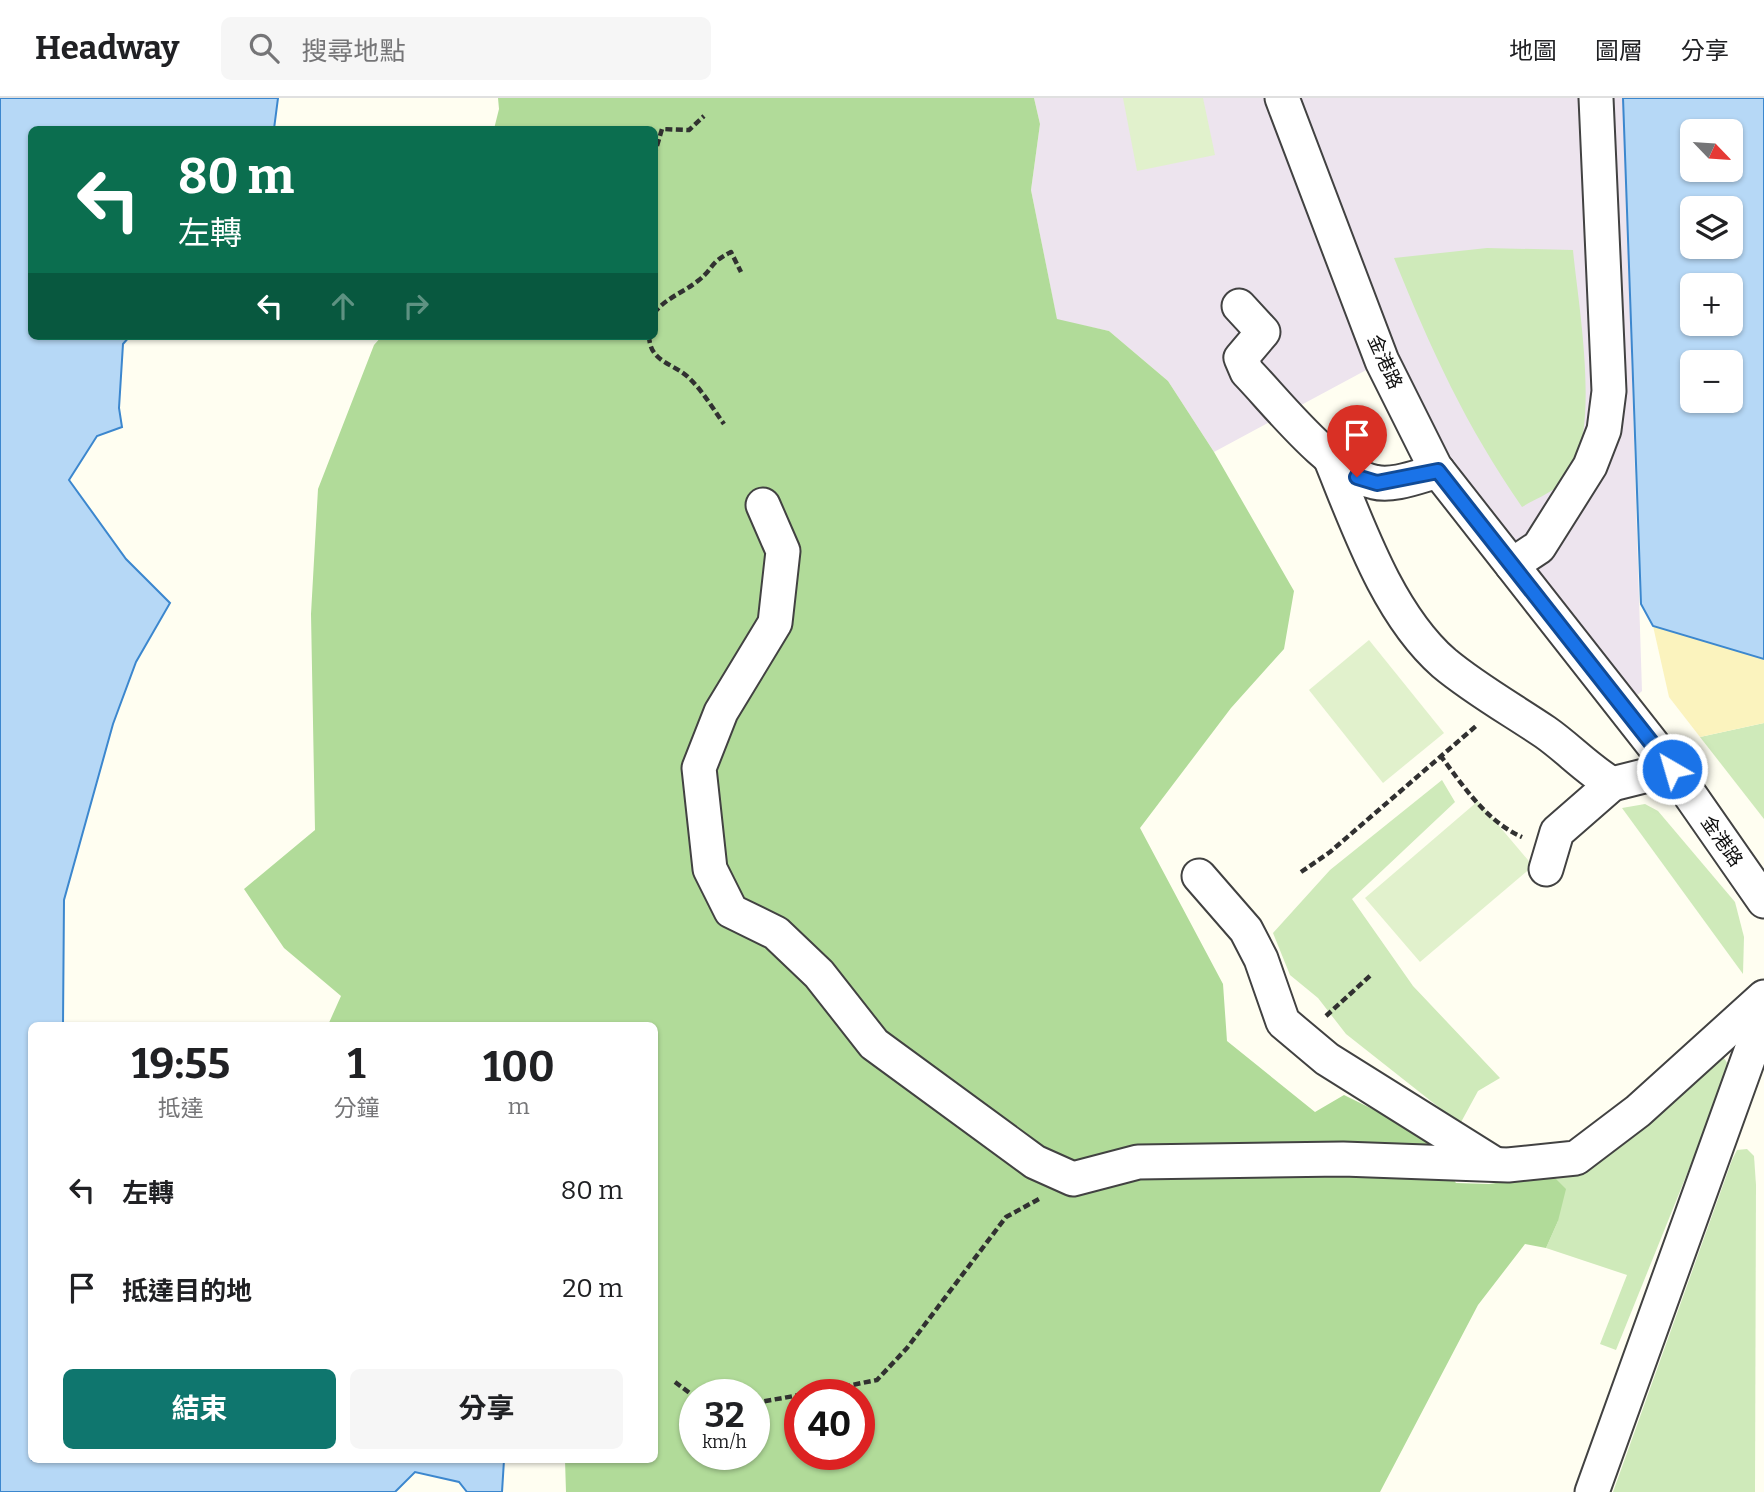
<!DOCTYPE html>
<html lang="zh-TW">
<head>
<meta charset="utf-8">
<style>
	:root { --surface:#fff; --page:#f6f6f6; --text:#202124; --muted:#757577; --line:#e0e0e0; --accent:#0f766e }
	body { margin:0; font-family:Bitter,"Noto Sans TC",serif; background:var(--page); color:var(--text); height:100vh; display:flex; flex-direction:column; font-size:26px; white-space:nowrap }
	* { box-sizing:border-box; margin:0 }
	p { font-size:23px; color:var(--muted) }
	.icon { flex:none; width:38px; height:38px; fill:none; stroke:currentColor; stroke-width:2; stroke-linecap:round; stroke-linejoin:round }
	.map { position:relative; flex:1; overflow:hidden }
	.details { position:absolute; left:28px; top:924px; width:630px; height:441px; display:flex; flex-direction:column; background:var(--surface); border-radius:10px; box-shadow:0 2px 5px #0004 }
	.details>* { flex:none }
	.banner { position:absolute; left:28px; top:28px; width:630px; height:214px; border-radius:10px; box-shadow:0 2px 5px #0004; background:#0b6e4f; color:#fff; overflow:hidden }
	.needle { width:46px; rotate:115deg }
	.buttons { position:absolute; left:1680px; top:21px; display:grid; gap:14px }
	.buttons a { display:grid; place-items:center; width:63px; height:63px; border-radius:10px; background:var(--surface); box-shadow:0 2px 5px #0004; font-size:35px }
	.speed { position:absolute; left:679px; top:1281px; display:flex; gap:14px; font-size:35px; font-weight:700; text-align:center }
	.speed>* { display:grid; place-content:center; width:91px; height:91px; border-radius:50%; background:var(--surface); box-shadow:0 2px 5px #0004; line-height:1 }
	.speed small { font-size:18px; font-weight:400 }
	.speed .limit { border:10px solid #d22; background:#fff; color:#111 }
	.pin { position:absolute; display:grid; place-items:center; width:60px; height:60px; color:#fff; margin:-72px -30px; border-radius:50% 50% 50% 0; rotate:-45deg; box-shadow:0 0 7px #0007 }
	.pin .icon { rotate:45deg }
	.me { position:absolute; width:77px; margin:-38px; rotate:322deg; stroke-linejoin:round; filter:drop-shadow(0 0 5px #0008) }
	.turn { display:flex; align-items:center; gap:24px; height:147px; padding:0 35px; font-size:32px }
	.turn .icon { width:91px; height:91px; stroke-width:2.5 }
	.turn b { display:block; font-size:49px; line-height:60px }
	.lanes { display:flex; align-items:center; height:66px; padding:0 35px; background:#0003; justify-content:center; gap:35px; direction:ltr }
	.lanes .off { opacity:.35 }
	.eta { display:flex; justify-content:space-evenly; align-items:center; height:119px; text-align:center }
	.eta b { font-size:42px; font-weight:700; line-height:49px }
	.action { display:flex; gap:14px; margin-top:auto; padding:14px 35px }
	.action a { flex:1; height:80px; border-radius:10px; background:var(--accent); color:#fff; font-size:28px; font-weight:700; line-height:80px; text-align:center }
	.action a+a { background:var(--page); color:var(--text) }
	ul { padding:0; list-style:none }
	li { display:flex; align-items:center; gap:21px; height:98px; padding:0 35px }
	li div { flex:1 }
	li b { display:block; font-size:26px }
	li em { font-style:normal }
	header { display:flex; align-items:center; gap:42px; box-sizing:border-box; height:98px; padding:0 35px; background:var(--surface); border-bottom:2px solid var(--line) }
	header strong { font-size:33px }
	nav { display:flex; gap:38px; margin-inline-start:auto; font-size:24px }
	.search { width:490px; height:63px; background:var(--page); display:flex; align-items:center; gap:18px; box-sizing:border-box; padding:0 24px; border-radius:10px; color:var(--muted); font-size:26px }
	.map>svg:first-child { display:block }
	.industrial { fill:#ede4ee }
	.green { fill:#cfeaba }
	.forest { fill:#b1db99; fill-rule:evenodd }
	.sand { fill:#fbf3be }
	.pitch { fill:#e1f1cc }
	.water { fill:#b6d8f6; stroke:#3c87ce; stroke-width:2; fill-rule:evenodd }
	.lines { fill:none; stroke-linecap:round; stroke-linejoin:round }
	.minor-casing { stroke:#424242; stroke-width:37 }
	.path { stroke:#313131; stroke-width:4.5; stroke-dasharray:7 3.5; stroke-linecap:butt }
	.minor { stroke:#fff; stroke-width:33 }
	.route-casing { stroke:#114b97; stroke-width:18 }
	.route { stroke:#1a73e8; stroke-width:12 }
	.labels { text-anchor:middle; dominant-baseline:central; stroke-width:7; stroke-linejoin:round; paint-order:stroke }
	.street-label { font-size:19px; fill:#0f0f0f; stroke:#fff }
</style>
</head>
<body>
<header>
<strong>Headway</strong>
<div class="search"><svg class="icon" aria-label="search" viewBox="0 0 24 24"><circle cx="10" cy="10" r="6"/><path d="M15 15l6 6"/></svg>搜尋地點</div>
<nav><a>地圖</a><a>圖層</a><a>分享</a></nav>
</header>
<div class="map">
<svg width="1764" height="1394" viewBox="0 0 1764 1394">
	<rect width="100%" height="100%" fill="#fffef1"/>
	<path class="industrial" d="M 1034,0 L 1623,0 L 1642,593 L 1624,609 L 1438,373 L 1383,263 L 1214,354 L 1168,283 L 1109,233 L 1057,222 L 1031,92 L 1040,26 Z"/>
	<g class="green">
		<path d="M 1487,150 L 1573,152 C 1578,207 1602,335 1567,380 C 1558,392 1535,401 1522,409 C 1466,328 1431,252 1394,160 Z"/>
		<path d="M 1764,625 L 1764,721 L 1700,639 Z"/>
		<path d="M 1442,682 L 1455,704 L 1352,801 L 1413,888 L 1500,980 L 1478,993 L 1460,1026 L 1346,936 L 1318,900 L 1290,877 L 1273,835 L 1330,772 Z"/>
		<path d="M 1645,706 L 1658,713 L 1735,804 L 1744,839 L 1743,876 L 1622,710 Z"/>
		<path d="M 1724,960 L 1729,968 L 1724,984 L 1616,1252 L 1600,1246 L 1627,1177 L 1546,1150 L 1558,1123 L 1552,1077 L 1710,962 Z"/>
		<path d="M 1747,1051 L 1754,1058 L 1756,1087 L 1755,1394 L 1613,1394 L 1732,1062 L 1737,1052 Z"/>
	</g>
	<path class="forest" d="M 498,0 L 1034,0 L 1040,26 L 1031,92 L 1057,221 L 1109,233 L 1168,283 L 1214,354 L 1294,493 L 1284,551 L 1231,610 L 1140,730 L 1223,886 L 1227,943 L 1315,1014 L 1344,997 L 1419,1034 L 1456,1085 L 1489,1086 L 1552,1077 L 1566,1091 L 1558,1123 L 1546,1150 L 1525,1146 L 1478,1207 L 1380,1394 L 566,1394 L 565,1362 L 654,1362 L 654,928 L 328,927 L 341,898 L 284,850 L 244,791 L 315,732 L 311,516 L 318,391 L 374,247 L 382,238 L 654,238 L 654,32 L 494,31 L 499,11 ZM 695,1297 L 754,1297 L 754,1356 L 695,1356 ZM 800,1297 L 859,1297 L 859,1356 L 800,1356 Z"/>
	<path class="sand" d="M 1653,528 L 1764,561 L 1764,625 L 1700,639 L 1669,599 Z"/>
	<g class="pitch">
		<path d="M 1123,0 L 1203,0 L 1215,57 L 1137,73 Z"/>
		<path d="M 1369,542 L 1444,635 L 1383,685 L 1309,592 Z"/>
		<path d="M 1478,703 L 1533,768 L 1420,864 L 1365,800 Z"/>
	</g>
	<g class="water">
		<path d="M 0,0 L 278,0 L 274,31 L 32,32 L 32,238 L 130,238 L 123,246 L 119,310 L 122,329 L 97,338 L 69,382 L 126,461 L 170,505 L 136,564 L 113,626 L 64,802 L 63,927 L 32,928 L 32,1362 L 504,1362 L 502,1394 L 467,1394 L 459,1384 L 415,1374 L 395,1394 L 0,1394 Z"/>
		<path d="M 1623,0 L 1764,0 L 1764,561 L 1653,528 L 1641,506 ZM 1692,33 L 1731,33 L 1731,72 L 1692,72 ZM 1692,110 L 1731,110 L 1731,149 L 1692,149 ZM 1692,187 L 1731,187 L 1731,226 L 1692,226 ZM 1692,264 L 1731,264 L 1731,303 L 1692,303 Z"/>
	</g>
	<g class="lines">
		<defs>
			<g id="minor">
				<path d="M 1282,0 L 1382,263 L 1435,369 L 1672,671 L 1764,803"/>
				<path d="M 1239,208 L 1263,234 L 1241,260 L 1247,274 C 1278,306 1330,374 1374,384 C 1393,389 1419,378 1438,373"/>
				<path d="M 1329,357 C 1357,425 1387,515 1444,565 C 1475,591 1511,611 1545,634 C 1568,650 1587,671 1612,686 L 1672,671"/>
				<path d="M 763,407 L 783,453 L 775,525 L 721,614 L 699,670 L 710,771 L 731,813 L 776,835 L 819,876 L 874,946 L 1035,1064 L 1073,1081 L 1138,1064 L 1343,1061 L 1508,1067 L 1576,1060 L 1638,1013 L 1764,899"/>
				<path d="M 1512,467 L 1539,449 L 1590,368 L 1604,332 L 1609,293 L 1596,0"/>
				<path d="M 1546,771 L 1557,734 L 1612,686"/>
				<path d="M 1199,778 L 1246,832 L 1261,861 L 1283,924 L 1327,961 L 1493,1065"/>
				<path d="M 1592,1394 L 1764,917"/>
			</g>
		</defs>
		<use href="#minor" class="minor-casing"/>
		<g class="path">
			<path d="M 654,58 L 662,31 L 689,32 L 704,18"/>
			<path d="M 654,215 C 667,199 683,195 699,182 C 714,170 709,165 731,154 L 741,174"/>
			<path d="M 649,238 C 650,265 674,265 689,280 C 703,293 713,311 724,326"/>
			<path d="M 1440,657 C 1464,689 1486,723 1522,739"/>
			<path d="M 1301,774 L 1330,754 L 1476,628"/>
			<path d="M 1326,918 L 1372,876"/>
			<path d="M 675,1284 L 695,1299"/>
			<path d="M 802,1297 L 877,1282 L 907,1250 L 1006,1119 L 1039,1101"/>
			<path d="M 754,1305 L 800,1297"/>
		</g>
		<use href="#minor" class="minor"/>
	</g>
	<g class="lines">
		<defs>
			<path id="route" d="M 1357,379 L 1377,385 L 1438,373 L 1672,671"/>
		</defs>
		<use href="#route" class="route-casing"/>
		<use href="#route" class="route"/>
	</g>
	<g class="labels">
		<g class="street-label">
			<text transform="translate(1385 264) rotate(66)">金港路</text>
			<text transform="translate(1722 743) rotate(55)">金港路</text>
		</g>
	</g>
</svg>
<div class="buttons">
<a><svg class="needle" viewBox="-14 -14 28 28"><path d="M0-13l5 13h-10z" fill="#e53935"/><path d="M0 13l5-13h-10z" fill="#757577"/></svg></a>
<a><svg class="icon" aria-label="layers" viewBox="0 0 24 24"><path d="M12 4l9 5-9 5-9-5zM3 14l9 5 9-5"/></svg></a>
<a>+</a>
<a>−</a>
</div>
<div class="speed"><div>32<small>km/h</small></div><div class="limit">40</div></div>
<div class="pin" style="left:1357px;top:379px;background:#d93025"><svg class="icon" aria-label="arrive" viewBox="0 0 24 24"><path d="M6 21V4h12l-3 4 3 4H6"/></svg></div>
<svg class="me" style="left:1672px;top:671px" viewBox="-20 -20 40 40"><circle r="17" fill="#1a73e8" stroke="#fff" stroke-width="3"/><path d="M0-11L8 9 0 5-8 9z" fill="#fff"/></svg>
<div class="banner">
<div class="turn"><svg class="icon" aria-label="left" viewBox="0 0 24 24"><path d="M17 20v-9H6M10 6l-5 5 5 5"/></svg><div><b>80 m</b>左轉</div></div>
<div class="lanes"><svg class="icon" aria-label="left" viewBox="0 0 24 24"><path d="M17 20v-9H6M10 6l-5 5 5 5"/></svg><svg class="icon off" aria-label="ahead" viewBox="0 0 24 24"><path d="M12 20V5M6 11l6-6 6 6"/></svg><svg class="icon off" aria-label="right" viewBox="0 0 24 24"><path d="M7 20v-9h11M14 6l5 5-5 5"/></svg></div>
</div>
<section class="details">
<div class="eta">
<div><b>19:55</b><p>抵達</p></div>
<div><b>1</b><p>分鐘</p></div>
<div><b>100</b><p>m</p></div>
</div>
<ul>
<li><svg class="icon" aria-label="left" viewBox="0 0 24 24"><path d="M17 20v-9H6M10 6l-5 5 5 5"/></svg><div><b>左轉</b></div><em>80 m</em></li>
<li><svg class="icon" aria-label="arrive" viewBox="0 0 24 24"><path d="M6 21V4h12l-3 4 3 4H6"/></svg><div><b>抵達目的地</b></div><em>20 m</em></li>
</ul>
<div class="action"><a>結束</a><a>分享</a></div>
</section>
</div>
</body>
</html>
